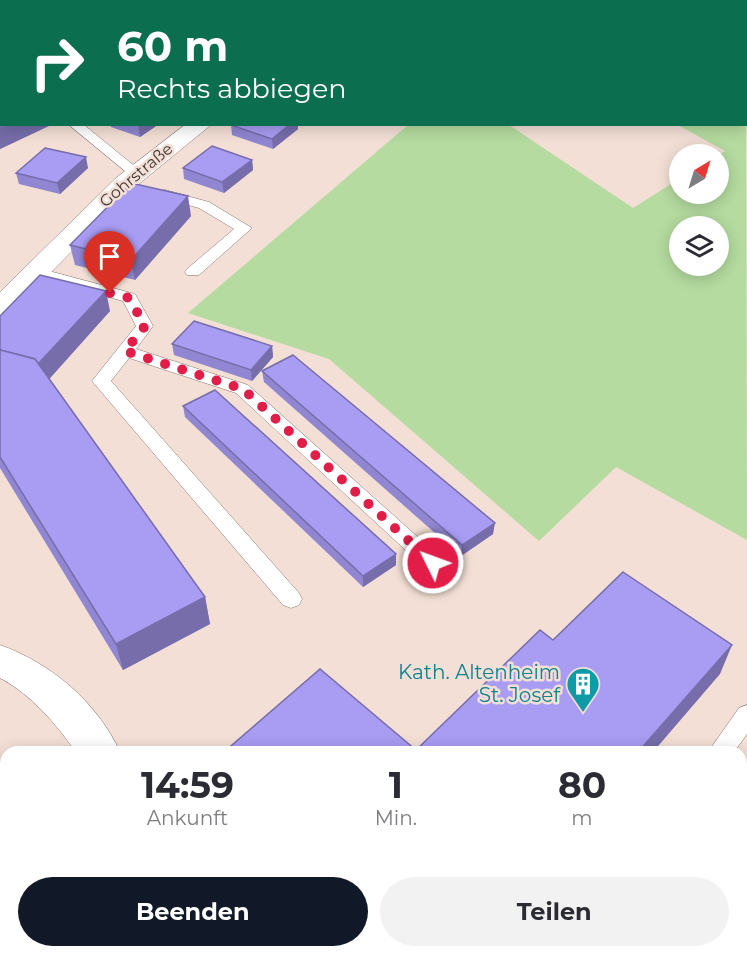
<!DOCTYPE html>
<html lang="de">
<head>
<meta charset="utf-8">
<style>
	:root { --surface:#fff; --page:#f2f2f3; --text:#2b2b33; --muted:#7c7c81; --accent:#111827 }
	body { margin:0; font-family:Montserrat,sans-serif; background:var(--page); color:var(--text); height:100vh; display:flex; flex-direction:column; font-size:22px; white-space:nowrap }
	* { box-sizing:border-box; margin:0 }
	p { font-size:20px; color:var(--muted) }
	.icon { flex:none; width:33px; height:33px; fill:none; stroke:currentColor; stroke-width:2; stroke-linecap:round; stroke-linejoin:round }
	.map { position:relative; flex:1; overflow:hidden }
	.panel { position:absolute; left:0px; top:746px; width:747px; height:212px; display:flex; flex-direction:column; background:var(--surface); border-radius:18px 18px 0 0; box-shadow:0 3px 15px #0003 }
	.panel>* { flex:none }
	.hud { position:absolute; left:0px; top:0px; width:747px; height:126px; box-shadow:0 3px 15px #0003; background:#0b6e4f; color:#fff; overflow:hidden }
	.needle { width:39px; rotate:38deg }
	.fabs { position:absolute; left:669px; top:144px; display:grid; gap:12px }
	.fabs a { display:grid; place-items:center; width:60px; height:60px; border-radius:50%; background:var(--surface); box-shadow:0 3px 15px #0003; font-size:30px }
	.pin { position:absolute; display:grid; place-items:center; width:51px; height:51px; color:#fff; margin:-62px -26px; border-radius:50% 50% 50% 0; rotate:-45deg; box-shadow:0 0 6px #0007 }
	.pin .icon { rotate:45deg }
	.me { position:absolute; width:66px; margin:-33px; rotate:312deg; stroke-linejoin:round; filter:drop-shadow(0 0 4px #0008) }
	.turn { display:flex; align-items:center; gap:21px; height:126px; padding:0 18px; font-size:27px }
	.turn .icon { width:78px; height:78px; stroke-width:2.5 }
	.turn b { display:block; font-size:42px; line-height:51px }
	.eta { display:flex; justify-content:space-evenly; align-items:center; height:102px; text-align:center }
	.eta b { font-size:36px; font-weight:700; line-height:42px }
	.button { display:flex; gap:12px; margin-top:auto; padding:12px 18px }
	.button a { flex:1; height:69px; border-radius:36px; background:var(--accent); color:#fff; font-size:24px; font-weight:700; line-height:69px; text-align:center }
	.button a+a { background:var(--page); color:var(--text) }
	.map>svg:first-child { display:block }
	.green { fill:#b5dba0; fill-rule:evenodd }
	.lines { fill:none; stroke-linecap:round; stroke-linejoin:round }
	.lane-casing { stroke:#85736b; stroke-width:1 }
	.street-casing { stroke:#85736b; stroke-width:1 }
	.secondary-casing { stroke:#85736b; stroke-width:1 }
	.lane { fill:#fff; fill-rule:evenodd }
	.street { fill:#fff; fill-rule:evenodd }
	.secondary { fill:#fff; fill-rule:evenodd }
	.wall { fill:#9086d1 }
	.shaded-wall { fill:#766daa }
	.building { fill:#a89cf3; stroke:#766daa; stroke-width:1.5 }
	.route { stroke:#e11d48; stroke-width:10; stroke-dasharray:0 18 }
	.labels { text-anchor:middle; dominant-baseline:central; stroke-width:5; stroke-linejoin:round; paint-order:stroke }
	.far-street-label { font-size:16px; fill:#403835; stroke:#f3dfd5 }
	.culture-label { font-size:20px; fill:#0d838f; stroke:#f3dfd5; text-anchor:end }
</style>
</head>
<body>
<div class="map">
<svg width="747" height="956" viewBox="0 0 747 956">
	<rect width="100%" height="100%" fill="#f3dfd5"/>
	<path class="green" d="M 746,73 L 747,540 L 616,467 L 539,541 L 329,359 L 188,313 L 408,125 L 509,125 L 633,208 L 679,179 L 680,194 L 718,194 L 719,155 L 725,151 L 678,125 L 746,124 ZM 680,226 L 718,226 L 718,266 L 680,266 Z"/>
	<g class="lines">
		<defs>
			<g id="lane">
				<path d="M 68,124 L 83,124 L 143,173 L 136,177 L 131,176 Z"/>
				<path d="M 165,190 L 209,202 L 252,228 L 199,275 L 187,275 L 185,272 L 187,269 L 234,229 L 199,208 L 160,197 L 158,194 L 160,191 Z"/>
				<path d="M 34,267 L 135,294 L 153,326 L 136,349 L 248,385 L 440,557 L 443,563 L 440,569 L 433,571 L 426,569 L 236,393 L 129,358 L 111,381 L 299,593 L 302,599 L 299,605 L 291,608 L 283,605 L 92,381 L 136,326 L 123,301 L 28,275 L 26,272 L 28,269 Z"/>
				<path d="M 747,705 L 747,734 L 734,752 L 708,752 L 739,708 Z"/>
				<path d="M 563,951 L 592,951 L 590,956 L 561,956 Z"/>
			</g>
			<g id="street">
				<path d="M 367,0 L 387,0 L 366,2 Z"/>
				<path d="M 545,0 L 566,0 L 567,2 L 546,2 Z"/>
				<path d="M 747,76 L 747,90 L 746,90 L 746,77 Z"/>
				<path d="M 186,124 L 212,124 L 134,188 L 10,314 L 0,317 L 0,292 L 116,178 Z"/>
			</g>
			<g id="secondary">
				<path d="M 0,645 C 51,663 97,702 120,752 L 76,752 C 55,723 32,695 0,678 Z"/>
				<path d="M 227,951 L 276,951 L 278,956 L 229,956 Z"/>
			</g>
		</defs>
		<use href="#lane" class="lane-casing"/>
		<use href="#street" class="street-casing"/>
		<use href="#secondary" class="secondary-casing"/>
		<use href="#lane" class="lane"/>
		<use href="#street" class="street"/>
		<use href="#secondary" class="secondary"/>
	</g>
	<g class="wall">
		<path d="M 0,0 L 33,0 L 33,2 L 2,2 L 2,51 L 0,50 Z"/>
		<rect x="42" y="0" width="114" height="2"/>
		<path d="M 195,0 L 221,0 L 219,2 L 196,2 Z"/>
		<path d="M 265,0 L 326,0 L 324,2 L 271,2 Z"/>
		<path d="M 0,64 L 2,64 L 2,124 L 53,124 L 0,149 Z"/>
		<path d="M 110,124 L 159,124 L 140,137 L 111,127 Z"/>
		<path d="M 231,125 L 298,129 L 273,149 L 232,135 Z"/>
		<path d="M 252,160 L 253,170 L 224,193 L 184,179 L 183,168 Z"/>
		<path d="M 88,168 L 60,194 L 19,184 L 16,173 Z"/>
		<path d="M 191,216 L 135,280 L 75,265 L 70,245 Z"/>
		<path d="M 110,311 L 49,379 L 205,597 L 210,624 L 123,670 L 0,468 L 0,316 Z"/>
		<path d="M 172,344 L 272,346 L 273,357 L 252,381 L 174,355 Z"/>
		<path d="M 262,371 L 493,534 L 461,556 L 264,382 Z"/>
		<path d="M 183,406 L 396,565 L 363,587 L 185,417 Z"/>
		<path d="M 393,951 L 512,951 L 507,956 L 398,956 Z"/>
	</g>
	<g class="shaded-wall">
		<path d="M 149,0 L 156,0 L 156,2 L 146,2 Z"/>
		<path d="M 212,0 L 221,0 L 219,2 L 212,2 Z"/>
		<path d="M 312,0 L 326,0 L 324,2 L 309,2 Z"/>
		<path d="M 7,124 L 53,124 L 0,149 L 0,128 Z"/>
		<path d="M 138,124 L 159,124 L 140,137 Z"/>
		<path d="M 290,124 L 298,124 L 298,129 L 273,149 L 272,139 Z"/>
		<path d="M 86,157 L 88,168 L 60,194 L 57,183 Z"/>
		<path d="M 252,160 L 253,170 L 224,193 L 222,182 Z"/>
		<path d="M 188,196 L 191,216 L 135,280 L 131,260 Z"/>
		<path d="M 106,291 L 110,311 L 43,386 L 37,366 Z"/>
		<path d="M 272,346 L 273,357 L 252,381 L 251,370 Z"/>
		<path d="M 495,523 L 493,534 L 461,556 L 462,545 Z"/>
		<path d="M 396,554 L 396,565 L 363,587 L 363,576 Z"/>
		<path d="M 205,597 L 210,624 L 123,670 L 116,644 Z"/>
		<path d="M 732,645 L 720,674 L 653,752 L 638,752 Z"/>
		<path d="M 497,951 L 512,951 L 507,956 L 493,956 Z"/>
	</g>
	<g class="building">
		<path d="M 0,0 L 33,0 L 30,2 L 2,2 L 2,34 L 0,34 Z"/>
		<path d="M 71,0 L 149,0 L 146,2 L 76,2 Z"/>
		<path d="M 290,0 L 312,0 L 309,2 L 296,2 Z"/>
		<path d="M 402,0 L 429,0 L 435,2 L 400,2 Z"/>
		<path d="M 0,64 L 2,64 L 2,95 L 0,94 Z"/>
		<path d="M 2,107 L 2,124 L 7,124 L 0,128 L 0,108 Z"/>
		<path d="M 231,124 L 290,124 L 272,139 L 231,125 Z"/>
		<path d="M 212,146 L 252,160 L 222,182 L 183,168 Z"/>
		<path d="M 45,148 L 86,157 L 57,183 L 16,173 Z"/>
		<path d="M 131,183 L 188,196 L 131,260 L 70,245 Z"/>
		<path d="M 40,275 L 106,291 L 38,364 L 35,359 L 0,350 L 0,316 Z"/>
		<path d="M 194,321 L 272,346 L 251,370 L 172,344 Z"/>
		<path d="M 0,350 L 35,359 L 205,597 L 116,644 L 0,457 Z"/>
		<path d="M 293,355 L 495,523 L 462,545 L 262,371 Z"/>
		<path d="M 215,390 L 396,554 L 363,576 L 183,406 Z"/>
		<path d="M 623,572 L 732,645 L 638,752 L 224,752 L 320,669 L 416,750 L 540,630 L 553,640 Z"/>
		<path d="M 0,813 L 6,824 L 6,902 L 0,906 Z"/>
		<path d="M 6,902 L 6,951 L 83,951 L 86,956 L 0,956 L 0,906 Z"/>
		<path d="M 419,951 L 497,951 L 493,956 L 424,956 Z"/>
	</g>
	<g class="lines">
		<path class="route" d="M 110,293 L 129,298 L 145,326 L 125,351 L 243,389 L 433,563"/>
	</g>
	<defs>
		<symbol id="building-pin" viewBox="-11 -11 22 30"><path d="M0 17L-7.5 6A9.5 9.5 0 1 1 7.5 6Z" fill="#0f9aa8" stroke="#f3dfd5"/><path d="M-4-6H4V6H1V3H-1V6H-4ZM-2.5-4.3h1.7v1.8h-1.7ZM.8-4.3h1.7v1.8H.8ZM-2.5-1h1.7V.8h-1.7ZM.8-1h1.7V.8H.8Z" fill="#fff"/></symbol>
	</defs>
	<g fill-rule="evenodd">
		<use href="#building-pin" x="564" y="665" width="38" height="52"/>
	</g>
	<g class="labels">
		<g class="far-street-label">
			<text transform="translate(136 175) rotate(-40)">Gohrstraße</text>
		</g>
		<g class="culture-label">
			<text x="560" y="672">Kath. Altenheim<tspan x="560" dy="23">St. Josef</tspan></text>
		</g>
	</g>
</svg>
<div class="fabs">
<a><svg class="needle" viewBox="-14 -14 28 28"><path d="M0-13l5 13h-10z" fill="#e53935"/><path d="M0 13l5-13h-10z" fill="#7c7c81"/></svg></a>
<a><svg class="icon" aria-label="layers" viewBox="0 0 24 24"><path d="M12 4l9 5-9 5-9-5zM3 14l9 5 9-5"/></svg></a>
</div>
<div class="pin" style="left:110px;top:293px;background:#d93025"><svg class="icon" aria-label="arrive" viewBox="0 0 24 24"><path d="M6 21V4h12l-3 4 3 4H6"/></svg></div>
<svg class="me" style="left:433px;top:563px" viewBox="-20 -20 40 40"><circle r="17" fill="#e11d48" stroke="#fff" stroke-width="3"/><path d="M0-11L8 9 0 5-8 9z" fill="#fff"/></svg>
<div class="hud">
<div class="turn"><svg class="icon" aria-label="right" viewBox="0 0 24 24"><path d="M7 20v-9h11M14 6l5 5-5 5"/></svg><div><b>60 m</b>Rechts abbiegen</div></div>
</div>
<section class="panel">
<div class="eta">
<div><b>14:59</b><p>Ankunft</p></div>
<div><b>1</b><p>Min.</p></div>
<div><b>80</b><p>m</p></div>
</div>
<div class="button"><a>Beenden</a><a>Teilen</a></div>
</section>
</div>
</body>
</html>
